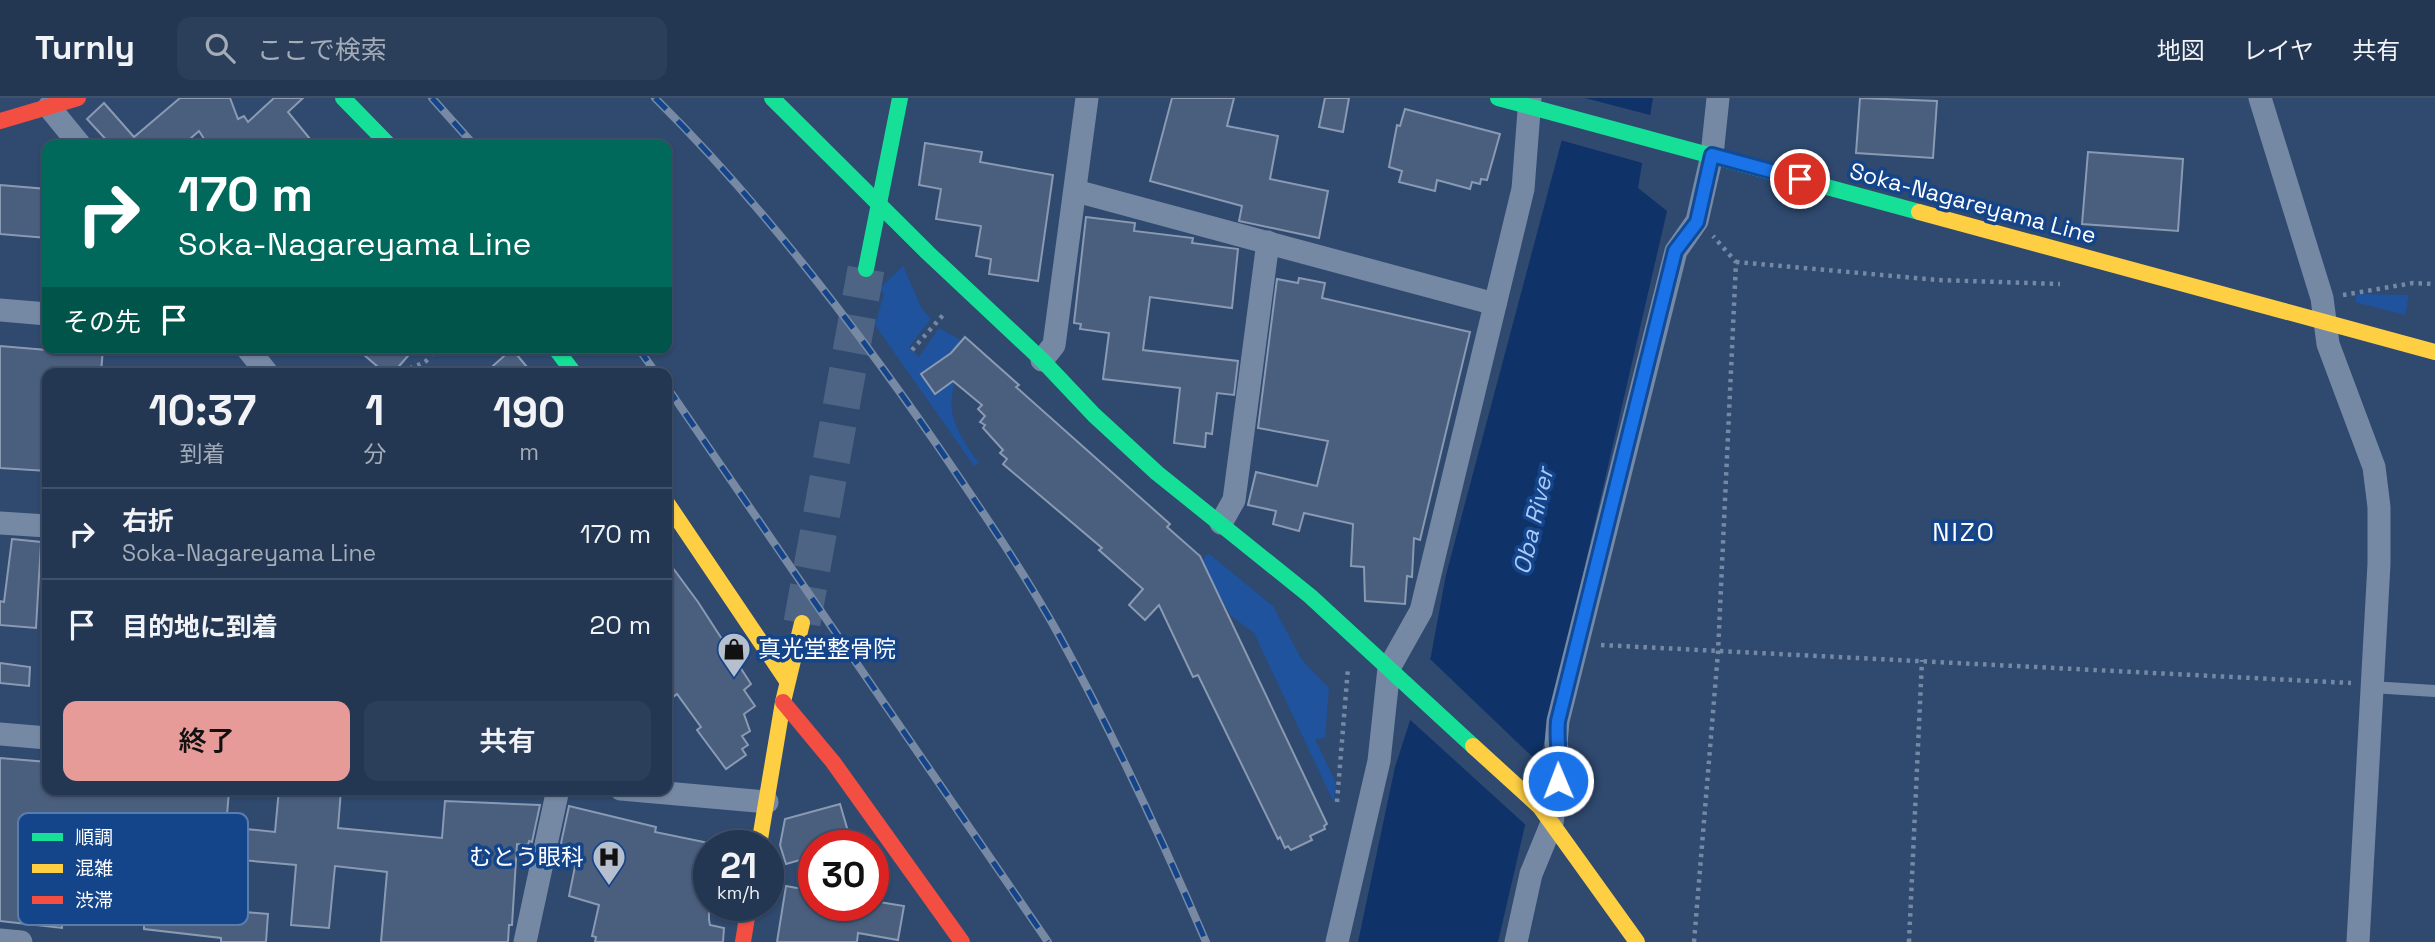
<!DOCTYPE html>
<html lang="ja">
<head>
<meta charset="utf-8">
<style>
	:root { --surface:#233753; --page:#2b3f5a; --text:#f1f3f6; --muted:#a3acb8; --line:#40516a; --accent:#e69b98 }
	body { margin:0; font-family:"Space Grotesk","Noto Sans JP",sans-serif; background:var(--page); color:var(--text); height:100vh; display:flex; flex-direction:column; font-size:26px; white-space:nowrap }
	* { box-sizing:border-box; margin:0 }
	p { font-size:23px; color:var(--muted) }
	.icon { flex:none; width:38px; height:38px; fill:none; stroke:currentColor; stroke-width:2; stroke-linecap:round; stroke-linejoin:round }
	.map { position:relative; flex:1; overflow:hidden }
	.drawer { position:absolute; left:42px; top:270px; width:630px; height:427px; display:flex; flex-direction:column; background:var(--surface); border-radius:14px; box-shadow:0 2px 5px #0004,0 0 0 2px var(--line) }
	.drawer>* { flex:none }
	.top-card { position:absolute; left:42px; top:42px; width:630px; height:214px; border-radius:14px; box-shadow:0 2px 5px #0004,0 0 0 2px var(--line); background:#00695c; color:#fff; overflow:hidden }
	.speed { position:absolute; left:693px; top:732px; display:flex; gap:14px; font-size:35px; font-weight:700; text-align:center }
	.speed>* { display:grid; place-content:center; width:91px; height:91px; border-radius:50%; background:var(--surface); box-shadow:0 2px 5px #0004,0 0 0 2px var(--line); line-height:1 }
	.speed small { font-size:18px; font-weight:400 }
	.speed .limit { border:10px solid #d22; background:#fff; color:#111 }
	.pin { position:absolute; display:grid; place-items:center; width:60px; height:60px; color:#fff; margin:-30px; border:4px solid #fff; border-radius:50%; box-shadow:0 2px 7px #0007 }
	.me { position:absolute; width:77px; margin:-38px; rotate:359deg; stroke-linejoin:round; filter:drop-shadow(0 0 5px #0008) }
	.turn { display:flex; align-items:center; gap:24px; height:147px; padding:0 21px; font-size:32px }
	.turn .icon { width:91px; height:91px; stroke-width:2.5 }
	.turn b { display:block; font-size:49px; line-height:60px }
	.then { display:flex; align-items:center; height:66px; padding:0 21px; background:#0003; gap:14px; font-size:26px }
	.eta { display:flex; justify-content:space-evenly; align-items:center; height:119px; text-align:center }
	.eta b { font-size:42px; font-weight:600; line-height:49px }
	.primary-button { display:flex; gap:14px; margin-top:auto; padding:14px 21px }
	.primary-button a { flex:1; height:80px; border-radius:14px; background:var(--accent); color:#111; font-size:28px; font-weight:600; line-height:80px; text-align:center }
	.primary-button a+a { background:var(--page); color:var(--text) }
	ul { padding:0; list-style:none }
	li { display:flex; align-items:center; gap:21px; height:91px; padding:0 21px; border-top:2px solid var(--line) }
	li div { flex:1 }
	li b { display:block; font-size:26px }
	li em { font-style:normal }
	header { display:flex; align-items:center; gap:42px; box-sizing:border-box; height:98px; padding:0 35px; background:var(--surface); border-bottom:2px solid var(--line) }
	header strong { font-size:33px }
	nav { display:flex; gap:38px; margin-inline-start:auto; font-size:24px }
	.search { width:490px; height:63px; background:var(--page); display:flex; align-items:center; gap:18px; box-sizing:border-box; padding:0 24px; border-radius:14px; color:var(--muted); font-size:26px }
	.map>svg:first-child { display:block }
	.green { fill:#1f539d }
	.water { fill:#0f3268 }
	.pier { fill:#2f496f }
	.building { fill:#4a5e7e; stroke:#8a9ab2; stroke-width:2 }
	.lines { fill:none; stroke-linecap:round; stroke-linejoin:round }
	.primary-tunnel { stroke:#4e6485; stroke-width:37; stroke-dasharray:37 18; stroke-linecap:butt }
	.path { stroke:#7689a4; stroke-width:4.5; stroke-dasharray:3.5 5; stroke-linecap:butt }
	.lane { stroke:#7689a4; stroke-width:12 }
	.street { stroke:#7689a4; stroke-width:23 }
	.fast { stroke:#16e098; stroke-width:16 }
	.slow { stroke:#ffcf43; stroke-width:16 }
	.jam { stroke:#f24e42; stroke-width:16 }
	.rail-casing { stroke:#788aa3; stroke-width:8 }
	.rail { stroke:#14448a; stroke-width:5; stroke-dasharray:16; stroke-linecap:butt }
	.route-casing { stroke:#114b97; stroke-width:18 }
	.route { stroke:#1a73e8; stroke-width:12 }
	.labels { text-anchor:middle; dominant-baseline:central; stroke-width:7; stroke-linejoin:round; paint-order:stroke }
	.street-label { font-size:23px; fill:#fff; stroke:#14448a }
	.poi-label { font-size:23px; fill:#fff; stroke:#14448a; text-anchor:start }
	.water-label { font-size:24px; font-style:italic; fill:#a7c9f7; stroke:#14448a }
	.quarter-label { font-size:26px; letter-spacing:2px; fill:#fff; stroke:#14448a }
	.key { fill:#14448a; stroke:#5a7cad; stroke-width:2 }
	.key-label { font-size:19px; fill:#fff }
</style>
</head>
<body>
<header>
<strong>Turnly</strong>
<div class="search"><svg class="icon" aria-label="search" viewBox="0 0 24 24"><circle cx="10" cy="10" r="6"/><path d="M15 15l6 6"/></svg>ここで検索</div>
<nav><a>地図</a><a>レイヤ</a><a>共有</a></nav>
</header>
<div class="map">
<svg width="2435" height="844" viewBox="0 0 2435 844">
	<rect width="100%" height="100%" fill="#2f496f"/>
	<g class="green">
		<path d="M 903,168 L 922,211 L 931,221 L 909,249 L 919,259 L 939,230 L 961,242 L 941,264 L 957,278 C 943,314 958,336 979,365 L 974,368 L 875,227 L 884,195 L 879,191 Z"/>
		<path d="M 2357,196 L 2409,197 L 2405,217 L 2355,204 Z"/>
		<path d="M 1208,455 L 1273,508 L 1302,562 L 1329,590 L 1325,640 L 1315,641 L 1336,685 L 1334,705 L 1254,535 L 1231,518 L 1205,471 L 1199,467 Z"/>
	</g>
	<path class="water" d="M 1573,0 L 1653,0 L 1638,90 L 1667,113 L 1498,844 L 1358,844 L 1395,669 L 1431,558 L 1446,477 Z"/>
	<g class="pier">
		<path d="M 1570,0 L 1585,0 L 1654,18 L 1646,66 L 1560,42 Z"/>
		<path d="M 1427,558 L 1543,669 L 1529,730 L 1407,619 Z"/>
	</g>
	<g class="building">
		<path d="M 180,0 L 230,0 L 238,21 L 244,18 L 248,24 L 274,0 L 303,0 L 288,14 L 315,47 L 208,47 L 199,33 L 183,47 L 111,47 L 87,21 L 104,5 L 134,39 Z"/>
		<path d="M 1172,0 L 1234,0 L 1227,28 L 1278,38 L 1270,81 L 1328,93 L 1319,140 L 1239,123 L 1242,108 L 1150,83 Z"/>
		<path d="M 1325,0 L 1349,0 L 1343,34 L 1319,29 Z"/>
		<path d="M 1860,0 L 1937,3 L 1933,60 L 1856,55 Z"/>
		<path d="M 1405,11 L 1500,36 L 1487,82 L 1481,81 L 1480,86 L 1472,84 L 1470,91 L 1437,82 L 1435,93 L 1399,84 L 1402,73 L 1389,69 L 1397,27 L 1400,28 Z"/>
		<path d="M 925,45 L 982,54 L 980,64 L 1053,77 L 1038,183 L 989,176 L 991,161 L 976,158 L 981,128 L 936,121 L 941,91 L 919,87 Z"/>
		<path d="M 2088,54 L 2183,61 L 2178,133 L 2082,126 Z"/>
		<path d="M 0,87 L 47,91 L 47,140 L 0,136 Z"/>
		<path d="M 1086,119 L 1135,125 L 1134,133 L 1193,140 L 1192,145 L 1238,151 L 1232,210 L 1150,199 L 1143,252 L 1238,263 L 1234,297 L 1217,295 L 1212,336 L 1206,335 L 1205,349 L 1174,345 L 1180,290 L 1103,281 L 1109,235 L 1080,231 L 1081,226 L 1074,225 Z"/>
		<path d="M 1299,180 L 1325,185 L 1322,200 L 1470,234 L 1420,442 L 1414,440 L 1412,479 L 1407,478 L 1405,506 L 1365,503 L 1364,469 L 1351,468 L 1353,426 L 1304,415 L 1299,433 L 1273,426 L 1276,413 L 1248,407 L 1256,374 L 1317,388 L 1328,343 L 1258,330 L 1277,181 L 1298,185 Z"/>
		<path d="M 965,239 L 1019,287 L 1016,289 L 1170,426 L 1167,429 L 1200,458 L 1327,726 L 1324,728 L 1325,731 L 1310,738 L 1312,742 L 1291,752 L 1288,748 L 1285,750 L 1280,739 L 1278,741 L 1198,577 L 1193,579 L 1159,507 L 1145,522 L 1129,507 L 1143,491 L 1099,452 L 1102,450 L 1003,366 L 1007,361 L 1000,355 L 1003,352 L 983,330 L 985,327 L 980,324 L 985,318 L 978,311 L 982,307 L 953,283 L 935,296 L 921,276 L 951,255 Z"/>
		<path d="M 0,248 L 47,252 L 103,250 L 101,275 L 47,275 L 47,373 L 0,370 Z"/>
		<path d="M 356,250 L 415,250 L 393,275 L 385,275 Z"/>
		<path d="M 512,251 L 532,275 L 485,275 Z"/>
		<path d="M 12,441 L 41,444 L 36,530 L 0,527 L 0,503 L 4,504 Z"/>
		<path d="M 667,462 L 698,504 L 751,586 L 744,592 L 755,608 L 744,616 L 750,633 L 742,638 L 748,647 L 742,651 L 746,657 L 726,671 L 697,632 L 701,629 L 677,596 L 667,604 Z"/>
		<path d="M 0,565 L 30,569 L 29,588 L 0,585 Z"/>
		<path d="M 0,660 L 47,664 L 47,691 L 229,693 L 226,729 L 275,734 L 279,691 L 341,692 L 338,730 L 442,740 L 445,703 L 540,707 L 532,744 L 529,743 L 528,747 L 517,746 L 512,827 L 509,827 L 508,844 L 381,844 L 387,774 L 335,768 L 329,830 L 291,827 L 296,767 L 241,762 L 235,813 L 268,816 L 266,844 L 221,844 L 221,840 L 144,831 L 144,826 L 62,822 L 62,830 L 0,823 Z"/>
		<path d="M 840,706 L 852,747 L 814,747 L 814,758 L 786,766 L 780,747 L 785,721 Z"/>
		<path d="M 569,708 L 656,729 L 655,734 L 709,745 L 709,822 L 710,827 L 724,830 L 723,844 L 595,844 L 596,839 L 592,838 L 599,807 L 569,798 L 578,754 L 560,750 Z"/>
		<path d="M 786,788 L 814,793 L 814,807 L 873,807 L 873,803 L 904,808 L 898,842 L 858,835 L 857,844 L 777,844 Z"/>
	</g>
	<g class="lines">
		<path class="primary-tunnel" d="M 802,525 L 866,171"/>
		<g class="path">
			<path d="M 1736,164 L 1938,182 L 2060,186"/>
			<path d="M 2343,197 L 2413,185 L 2435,186"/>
			<path d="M 912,252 L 944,216"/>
			<path d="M 402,275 C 414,265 431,269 432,250"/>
			<path d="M 1601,547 L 2351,585"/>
			<path d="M 1337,704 L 1348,570"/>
			<path d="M 1694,844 L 1718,554 L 1736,164 L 1713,138"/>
			<path d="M 1909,844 L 1922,562"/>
		</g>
		<path class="lane" d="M 2371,589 L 2435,593"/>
		<g class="street">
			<path d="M 2260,0 L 2322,200 L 2328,246 L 2374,369 L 2379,409 L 2379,466 L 2358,844"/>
			<path d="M 49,9 L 80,47"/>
			<path d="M 1076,93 L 1495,206"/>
			<path d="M 0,212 L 47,216"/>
			<path d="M 247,250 L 267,275"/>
			<path d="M 1042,262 L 1054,247 L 1087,0"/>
			<path d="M 0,425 L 47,428"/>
			<path d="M 1221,425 L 1234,402 L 1268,144"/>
			<path d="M 0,636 L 47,640"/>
			<path d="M 621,691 L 767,704"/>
			<path d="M 0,842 L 21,844"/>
			<path d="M 525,844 L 558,691"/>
			<path d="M 1337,844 L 1379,663 L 1389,570 L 1421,513 L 1523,91 L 1530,0"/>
			<path d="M 1516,844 L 1531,776 L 1552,725 L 1560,667 L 1556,646 L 1558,623 L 1676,153 L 1697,123 L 1712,57 L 1718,0"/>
		</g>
		<g class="fast">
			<path d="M 343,0 L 389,47"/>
			<path d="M 772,0 L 928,155 L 1042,262 L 1094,317 L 1157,375 L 1310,498 L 1473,648"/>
			<path d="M 1498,0 L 1919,114"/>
			<path d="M 866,171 L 900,0"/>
			<path d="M 555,250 L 574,275"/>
		</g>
		<g class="slow">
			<path d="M 1919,114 L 2435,254"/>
			<path d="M 667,405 L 787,583"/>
			<path d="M 1473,648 L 1540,709 L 1637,844"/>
			<path d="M 759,747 L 783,604 L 802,525"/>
		</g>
		<g class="jam">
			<path d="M 0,23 L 78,0"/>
			<path d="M 783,604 L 833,664 L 962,844"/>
			<path d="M 743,844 L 749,807"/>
		</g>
		<defs>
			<g id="rail">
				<path d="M 432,0 L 474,47"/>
				<path d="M 655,0 C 760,104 851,223 935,344 C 978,407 1023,472 1060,539 C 1114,638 1162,741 1206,844"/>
				<path d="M 638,250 L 656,275"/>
				<path d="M 667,289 L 1048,844"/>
			</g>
		</defs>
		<use href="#rail" class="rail-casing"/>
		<use href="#rail" class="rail"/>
	</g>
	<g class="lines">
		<defs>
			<path id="route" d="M 1558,683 C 1561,663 1556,643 1558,623 L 1675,153 L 1697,124 L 1712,57 L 1800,81"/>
		</defs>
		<use href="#route" class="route-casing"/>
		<use href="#route" class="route"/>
	</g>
	<defs>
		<symbol id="shop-pin" viewBox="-11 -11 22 30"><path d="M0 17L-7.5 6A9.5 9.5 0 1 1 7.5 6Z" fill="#b6bfcd" stroke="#14448a"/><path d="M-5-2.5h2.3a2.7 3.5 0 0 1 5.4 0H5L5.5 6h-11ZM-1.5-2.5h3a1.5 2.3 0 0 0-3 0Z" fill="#111"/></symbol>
		<symbol id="hospital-pin" viewBox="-11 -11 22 30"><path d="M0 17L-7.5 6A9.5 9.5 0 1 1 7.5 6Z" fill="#b6bfcd" stroke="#14448a"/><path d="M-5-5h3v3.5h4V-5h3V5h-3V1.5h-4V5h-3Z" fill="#111"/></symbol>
	</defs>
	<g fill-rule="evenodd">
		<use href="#shop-pin" x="715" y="532" width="38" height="52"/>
		<use href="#hospital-pin" x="590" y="740" width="38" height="52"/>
	</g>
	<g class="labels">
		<g class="street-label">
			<text transform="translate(1973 105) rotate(15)">Soka-Nagareyama Line</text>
		</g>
		<g class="poi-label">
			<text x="758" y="551">真光堂整骨院</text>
			<text x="584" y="759" text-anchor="end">むとう眼科</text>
		</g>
		<g class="water-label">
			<text transform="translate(1533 423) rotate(-77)">Oba River</text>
		</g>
		<g class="quarter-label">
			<text x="1964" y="434">NIZO</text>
		</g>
	</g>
	<rect x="18" y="715" width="230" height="112" rx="10" class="key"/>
	<rect x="32" y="735" width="31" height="8" fill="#16e098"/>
	<rect x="32" y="766" width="31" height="9" fill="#ffcf43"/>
	<rect x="32" y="798" width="31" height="8" fill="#f24e42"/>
	<g class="key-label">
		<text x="75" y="746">順調</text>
		<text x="75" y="777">混雑</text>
		<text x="75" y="809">渋滞</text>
	</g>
</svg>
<div class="speed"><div>21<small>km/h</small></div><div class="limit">30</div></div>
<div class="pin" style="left:1800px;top:81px;background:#d93025"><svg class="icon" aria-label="arrive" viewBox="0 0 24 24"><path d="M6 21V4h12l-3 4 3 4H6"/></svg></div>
<svg class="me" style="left:1558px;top:683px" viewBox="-20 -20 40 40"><circle r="17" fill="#1a73e8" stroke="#fff" stroke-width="3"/><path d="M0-11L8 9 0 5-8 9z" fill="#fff"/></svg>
<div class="top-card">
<div class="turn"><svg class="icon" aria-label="right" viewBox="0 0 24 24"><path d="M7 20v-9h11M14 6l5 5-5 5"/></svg><div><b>170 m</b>Soka-Nagareyama Line</div></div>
<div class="then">その先<svg class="icon" aria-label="arrive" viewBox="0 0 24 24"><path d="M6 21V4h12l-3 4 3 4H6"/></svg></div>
</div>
<section class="drawer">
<div class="eta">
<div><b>10:37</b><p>到着</p></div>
<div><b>1</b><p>分</p></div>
<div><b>190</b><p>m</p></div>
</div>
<ul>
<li><svg class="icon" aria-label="right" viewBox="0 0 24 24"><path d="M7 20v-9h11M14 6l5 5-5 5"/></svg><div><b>右折</b><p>Soka-Nagareyama Line</p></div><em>170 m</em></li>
<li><svg class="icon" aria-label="arrive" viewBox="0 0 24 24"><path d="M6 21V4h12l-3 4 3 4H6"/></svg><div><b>目的地に到着</b></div><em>20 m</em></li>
</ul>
<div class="primary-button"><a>終了</a><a>共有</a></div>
</section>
</div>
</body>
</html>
